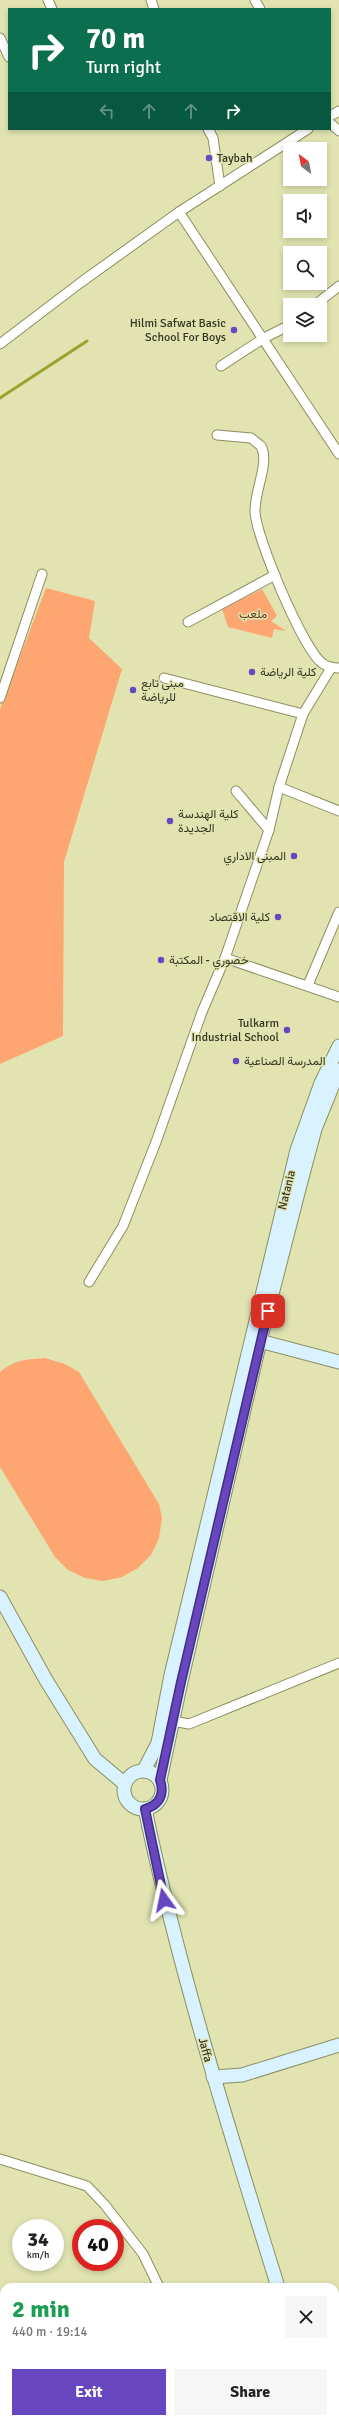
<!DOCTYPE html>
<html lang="en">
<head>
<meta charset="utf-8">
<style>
	:root { --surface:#fff; --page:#f6f6f6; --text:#222; --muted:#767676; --accent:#6746bf }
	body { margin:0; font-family:Signika,Vazirmatn,sans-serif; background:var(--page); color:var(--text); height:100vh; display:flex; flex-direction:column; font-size:15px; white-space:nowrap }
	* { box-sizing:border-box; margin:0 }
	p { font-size:13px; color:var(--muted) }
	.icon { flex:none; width:22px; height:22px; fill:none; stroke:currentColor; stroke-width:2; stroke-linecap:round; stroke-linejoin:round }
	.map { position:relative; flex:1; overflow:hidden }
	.panel { position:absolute; left:0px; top:2283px; width:339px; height:140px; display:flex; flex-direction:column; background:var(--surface); border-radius:12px 12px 0 0; box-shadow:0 2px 6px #0003 }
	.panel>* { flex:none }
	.top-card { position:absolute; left:8px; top:8px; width:323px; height:122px; border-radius:0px; box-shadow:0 2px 6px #0003; background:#0b6e4f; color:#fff; overflow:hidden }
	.needle { width:26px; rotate:328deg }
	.buttons { position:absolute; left:283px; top:142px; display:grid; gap:8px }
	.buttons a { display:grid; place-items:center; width:44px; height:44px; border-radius:0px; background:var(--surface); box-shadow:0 2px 6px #0003; font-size:20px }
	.speed { position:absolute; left:12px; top:2219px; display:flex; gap:8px; font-size:20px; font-weight:700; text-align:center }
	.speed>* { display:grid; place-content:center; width:52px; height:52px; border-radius:50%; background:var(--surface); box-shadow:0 2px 6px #0003; line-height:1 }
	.speed small { font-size:10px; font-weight:400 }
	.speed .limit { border:6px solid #d22; background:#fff; color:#111 }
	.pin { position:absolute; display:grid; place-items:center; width:34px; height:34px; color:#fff; margin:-17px; border-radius:8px; box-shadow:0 2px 6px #0006 }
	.me { position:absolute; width:44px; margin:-22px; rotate:348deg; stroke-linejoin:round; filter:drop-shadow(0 0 3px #0008) }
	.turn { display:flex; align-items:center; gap:14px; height:84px; padding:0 12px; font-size:18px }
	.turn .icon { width:52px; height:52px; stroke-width:2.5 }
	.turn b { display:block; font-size:28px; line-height:34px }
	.lanes { display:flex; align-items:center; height:38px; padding:0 12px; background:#0003; justify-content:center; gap:20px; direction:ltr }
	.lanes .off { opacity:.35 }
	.round { display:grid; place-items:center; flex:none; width:42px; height:42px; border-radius:0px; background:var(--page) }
	.headline { display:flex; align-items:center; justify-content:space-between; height:68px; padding:0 12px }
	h1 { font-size:24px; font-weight:700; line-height:30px; color:#1e9e55 }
	.button { display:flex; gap:8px; margin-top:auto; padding:8px 12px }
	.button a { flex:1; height:46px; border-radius:0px; background:var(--accent); color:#fff; font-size:16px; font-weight:700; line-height:46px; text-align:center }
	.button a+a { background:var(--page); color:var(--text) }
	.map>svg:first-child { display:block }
	.green { fill:#fda672 }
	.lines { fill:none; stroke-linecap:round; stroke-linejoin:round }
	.stream { stroke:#9ea12e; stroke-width:3 }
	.street-casing { stroke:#8c8e5e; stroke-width:11 }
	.secondary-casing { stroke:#8c8e5e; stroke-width:15 }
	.street { stroke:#fff; stroke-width:9 }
	.secondary { stroke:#d9f2ff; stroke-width:13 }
	.route-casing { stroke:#432e7c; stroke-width:10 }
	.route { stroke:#6746bf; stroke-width:7 }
	.poi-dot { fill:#6746bf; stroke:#e1e4b1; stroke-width:1.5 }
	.labels { text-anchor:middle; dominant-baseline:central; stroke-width:3; stroke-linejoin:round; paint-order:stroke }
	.poi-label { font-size:12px; fill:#343521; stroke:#e1e4b1; text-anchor:start }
	.park-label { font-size:12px; fill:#693a1d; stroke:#e1e4b1 }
	.street-label { font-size:12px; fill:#343521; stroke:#e1e4b1 }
</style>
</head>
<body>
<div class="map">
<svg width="339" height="2423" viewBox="0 0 339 2423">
	<rect width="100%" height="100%" fill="#e1e4b1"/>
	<g class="green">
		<path d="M 46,588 L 95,601 L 89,638 L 122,669 L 64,862 L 63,1036 L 0,1064 L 0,709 Z"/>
		<path d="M 262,589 L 277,616 L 271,621 L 286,631 L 274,629 L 272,638 L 228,627 L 222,609 Z"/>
		<path d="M 45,1358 L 65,1364 L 79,1372 L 159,1504 L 162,1518 L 159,1538 L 151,1555 L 138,1568 L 122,1577 L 103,1581 L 85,1578 L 68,1570 L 55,1557 L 0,1467 L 0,1372 C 13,1360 28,1359 45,1358 Z"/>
	</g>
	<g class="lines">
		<path class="stream" d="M 0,398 L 87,341"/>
		<defs>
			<g id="street">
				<path d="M 48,0 L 52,9"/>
				<path d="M 151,0 L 154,9"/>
				<path d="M 255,0 L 260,9"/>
				<path d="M 0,38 L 9,57"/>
				<path d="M 330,116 L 339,111"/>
				<path d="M 330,123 L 339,131"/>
				<path d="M 208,129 L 213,138 L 220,186"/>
				<path d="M 179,212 L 339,454"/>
				<path d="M 315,305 L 339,286"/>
				<path d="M 0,344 L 80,283 L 179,212 L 308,129"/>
				<path d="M 221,366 L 264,338 L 290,325"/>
				<path d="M 217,435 L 251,438 L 261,446 C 270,462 254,492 255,512 C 256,537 303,649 322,663 C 327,667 333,668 339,668"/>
				<path d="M 188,622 L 275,575"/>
				<path d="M 164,678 L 303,714"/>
				<path d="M 0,698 L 42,574"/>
				<path d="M 279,787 L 339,811"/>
				<path d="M 236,791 L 269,830"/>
				<path d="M 225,958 L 339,997"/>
				<path d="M 308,985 L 339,912"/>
				<path d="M 89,1282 L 123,1226 L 156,1142 L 202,1012 L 225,958 L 269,830 L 279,787 L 303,714 L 331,668"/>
				<path d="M 167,1720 L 189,1724 L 339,1663"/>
				<path d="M 0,2159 L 87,2186 L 105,2205 L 143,2254 L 159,2287"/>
			</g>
			<g id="secondary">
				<path d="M 252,1339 L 339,1362"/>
				<path d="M 0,1597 L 46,1680 L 95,1759 L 125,1784"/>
				<path d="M 144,1770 L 158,1743 L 171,1675 L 297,1150 L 321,1083 L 339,1046"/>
				<circle cx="143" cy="1790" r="19"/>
				<path d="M 160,1780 L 181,1682 L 260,1341 L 299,1189 L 315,1129 L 339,1070"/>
				<path d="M 145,1809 C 179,1971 229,2129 278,2287"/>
				<path d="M 213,2077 L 242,2075 L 339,2045"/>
				<path d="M 321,2419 L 323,2423"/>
			</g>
		</defs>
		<use href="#street" class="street-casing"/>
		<use href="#secondary" class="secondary-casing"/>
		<use href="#street" class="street"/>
		<use href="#secondary" class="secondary"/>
	</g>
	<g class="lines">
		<defs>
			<path id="route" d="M 164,1900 L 145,1809 C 159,1805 165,1795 160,1780 L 181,1682 L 268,1311"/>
		</defs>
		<use href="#route" class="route-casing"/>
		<use href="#route" class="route"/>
	</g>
	<g class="poi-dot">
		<circle cx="209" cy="158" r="4"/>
		<circle cx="234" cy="330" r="4"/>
		<circle cx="252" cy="672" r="4"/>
		<circle cx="133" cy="690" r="4"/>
		<circle cx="170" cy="821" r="4"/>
		<circle cx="294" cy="856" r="4"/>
		<circle cx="278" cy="917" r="4"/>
		<circle cx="161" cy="960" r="4"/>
		<circle cx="287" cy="1030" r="4"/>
		<circle cx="236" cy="1061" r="4"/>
	</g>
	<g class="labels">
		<g class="poi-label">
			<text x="217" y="158">Taybah</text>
			<text x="226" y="323" text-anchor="end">Hilmi Safwat Basic<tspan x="226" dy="14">School For Boys</tspan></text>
			<text x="260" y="672">كلية الرياضة</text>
			<text x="141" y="683">مبنى تابع<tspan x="141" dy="14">للرياضة</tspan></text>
			<text x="178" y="814">كلية الهندسة<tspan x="178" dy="14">الجديدة</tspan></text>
			<text x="286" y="856" text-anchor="end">المبنى الاداري</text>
			<text x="270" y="917" text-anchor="end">كلية الاقتصاد</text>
			<text x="169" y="960">خصوري - المكتبة</text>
			<text x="279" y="1023" text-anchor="end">Tulkarm<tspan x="279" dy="14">Industrial School</tspan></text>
			<text x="244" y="1061">المدرسة الصناعية</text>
		</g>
		<g class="park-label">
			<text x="253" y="614">ملعب</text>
		</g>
		<g class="street-label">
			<text transform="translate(287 1190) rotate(-76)">Natania</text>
			<text transform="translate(205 2050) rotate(75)">Jaffa</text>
		</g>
	</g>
</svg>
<div class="buttons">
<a><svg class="needle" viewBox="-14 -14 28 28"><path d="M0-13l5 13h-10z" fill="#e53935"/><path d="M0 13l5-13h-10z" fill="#767676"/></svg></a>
<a><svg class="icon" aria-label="sound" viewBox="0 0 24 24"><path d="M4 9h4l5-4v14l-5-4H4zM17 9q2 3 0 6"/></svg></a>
<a><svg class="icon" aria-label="search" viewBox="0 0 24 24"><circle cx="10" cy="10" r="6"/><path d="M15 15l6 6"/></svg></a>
<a><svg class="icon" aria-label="layers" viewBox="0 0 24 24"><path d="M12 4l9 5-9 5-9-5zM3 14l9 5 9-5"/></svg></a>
</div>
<div class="speed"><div>34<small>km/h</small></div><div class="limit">40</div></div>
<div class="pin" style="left:268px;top:1311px;background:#d93025"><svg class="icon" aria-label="arrive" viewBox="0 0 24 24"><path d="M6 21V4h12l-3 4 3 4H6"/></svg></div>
<svg class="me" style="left:164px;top:1900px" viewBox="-20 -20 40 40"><path d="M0-17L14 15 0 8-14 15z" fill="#6746bf" stroke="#fff" stroke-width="4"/></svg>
<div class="top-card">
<div class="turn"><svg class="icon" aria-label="right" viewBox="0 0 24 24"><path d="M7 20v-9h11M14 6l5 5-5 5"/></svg><div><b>70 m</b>Turn right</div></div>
<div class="lanes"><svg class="icon off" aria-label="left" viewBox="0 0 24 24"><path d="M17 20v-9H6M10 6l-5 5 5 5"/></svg><svg class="icon off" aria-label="ahead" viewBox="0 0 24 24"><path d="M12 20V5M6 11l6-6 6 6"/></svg><svg class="icon off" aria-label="ahead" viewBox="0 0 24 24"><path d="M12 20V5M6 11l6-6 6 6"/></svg><svg class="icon" aria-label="right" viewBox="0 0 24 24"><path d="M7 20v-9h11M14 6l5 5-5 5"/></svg></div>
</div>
<section class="panel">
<div class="headline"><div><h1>2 min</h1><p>440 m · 19:14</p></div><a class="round"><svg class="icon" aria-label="close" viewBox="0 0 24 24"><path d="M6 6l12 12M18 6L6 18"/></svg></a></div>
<div class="button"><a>Exit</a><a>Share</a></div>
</section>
</div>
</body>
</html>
